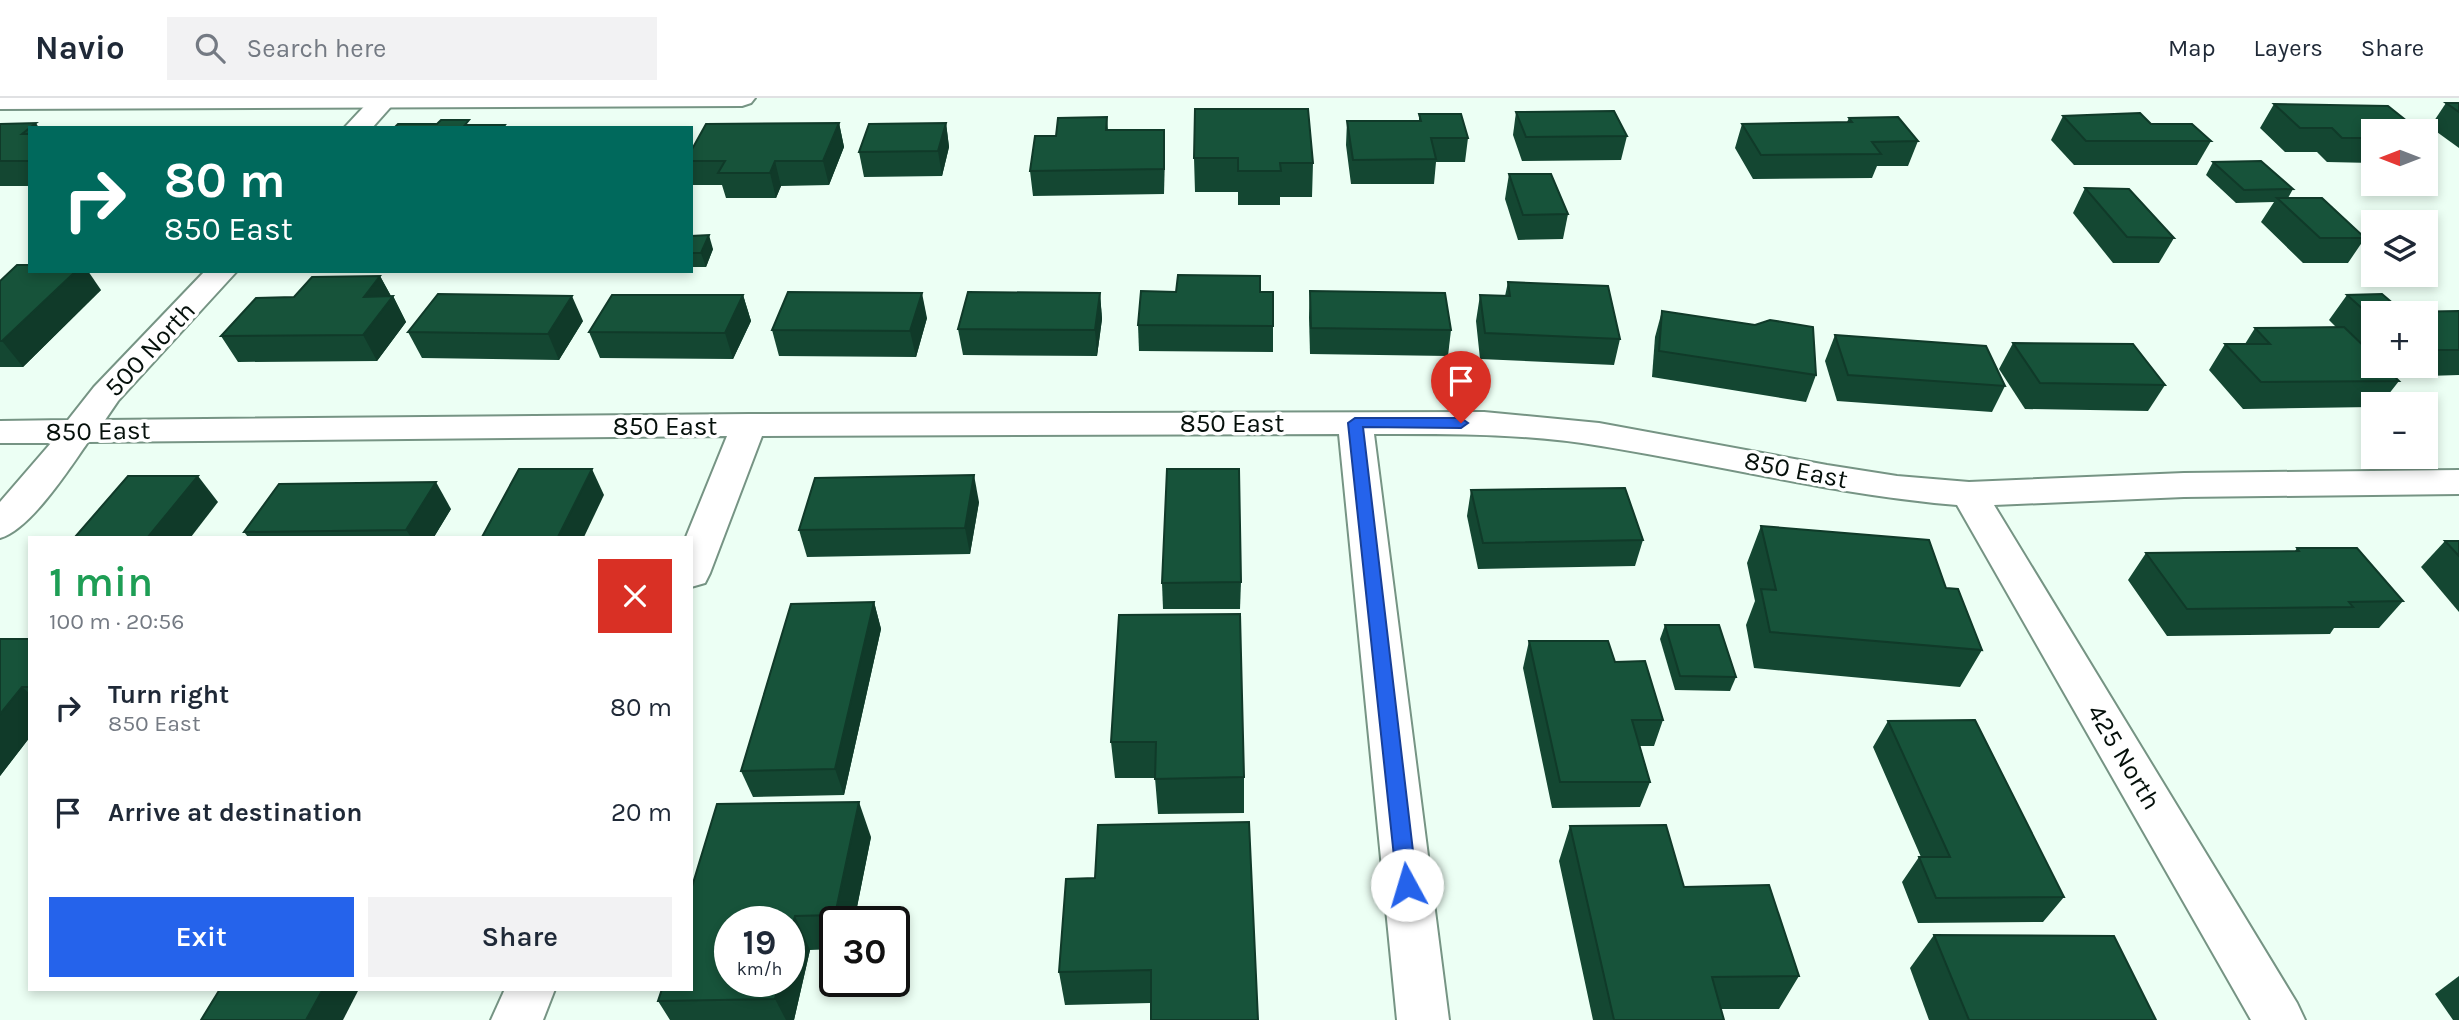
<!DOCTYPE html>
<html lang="en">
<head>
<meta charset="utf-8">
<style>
	:root { --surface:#fff; --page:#f2f2f3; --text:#1f2937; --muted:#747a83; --line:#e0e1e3; --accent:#2563eb }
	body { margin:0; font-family:Karla,sans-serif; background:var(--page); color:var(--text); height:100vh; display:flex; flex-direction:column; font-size:26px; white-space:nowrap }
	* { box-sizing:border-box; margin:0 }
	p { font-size:23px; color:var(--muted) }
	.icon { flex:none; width:38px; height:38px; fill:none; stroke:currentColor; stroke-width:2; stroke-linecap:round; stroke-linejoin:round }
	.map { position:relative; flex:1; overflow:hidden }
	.details { position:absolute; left:28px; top:438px; width:665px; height:455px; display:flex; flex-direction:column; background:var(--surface); border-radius:0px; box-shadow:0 4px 10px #0003 }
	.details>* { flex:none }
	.top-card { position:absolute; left:28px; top:28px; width:665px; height:147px; border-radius:0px; box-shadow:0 4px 10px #0003; background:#00695c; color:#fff; overflow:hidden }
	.needle { width:46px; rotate:270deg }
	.buttons { position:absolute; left:2361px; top:21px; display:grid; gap:14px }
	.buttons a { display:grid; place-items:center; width:77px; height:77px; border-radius:0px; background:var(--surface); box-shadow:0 4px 10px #0003; font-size:35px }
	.speed { position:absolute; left:714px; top:808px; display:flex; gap:14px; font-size:35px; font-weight:700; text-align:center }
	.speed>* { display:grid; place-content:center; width:91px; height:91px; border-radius:50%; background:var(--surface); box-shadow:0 4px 10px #0003; line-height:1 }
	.speed small { font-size:18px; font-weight:400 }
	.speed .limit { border:4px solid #111; border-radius:10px; background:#fff; color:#111 }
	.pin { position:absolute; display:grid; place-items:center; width:60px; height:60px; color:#fff; margin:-72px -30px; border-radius:50% 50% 50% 0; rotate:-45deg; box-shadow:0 0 7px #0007 }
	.pin .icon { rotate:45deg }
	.me { position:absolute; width:77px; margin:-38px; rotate:354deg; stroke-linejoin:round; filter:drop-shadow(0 0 5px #0008) }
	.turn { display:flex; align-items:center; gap:24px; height:147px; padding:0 21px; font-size:32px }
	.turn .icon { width:91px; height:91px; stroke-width:2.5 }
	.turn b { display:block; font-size:49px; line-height:60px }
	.round { display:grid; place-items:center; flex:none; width:74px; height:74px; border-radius:0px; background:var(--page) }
	.summary { display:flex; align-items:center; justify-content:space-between; height:119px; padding:0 21px }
	h1 { font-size:42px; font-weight:600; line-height:52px; color:#1e9e55 }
	.action { display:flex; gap:14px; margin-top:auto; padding:14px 21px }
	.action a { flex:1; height:80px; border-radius:0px; background:var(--accent); color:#fff; font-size:28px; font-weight:600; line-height:80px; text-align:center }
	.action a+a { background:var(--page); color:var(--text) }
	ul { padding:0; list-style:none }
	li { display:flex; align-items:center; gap:21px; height:105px; padding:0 21px }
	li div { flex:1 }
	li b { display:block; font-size:26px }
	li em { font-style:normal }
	header { display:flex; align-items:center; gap:42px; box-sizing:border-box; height:98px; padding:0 35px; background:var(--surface); border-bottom:2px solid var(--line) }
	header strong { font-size:33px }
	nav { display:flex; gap:38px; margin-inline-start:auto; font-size:24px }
	.search { width:490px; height:63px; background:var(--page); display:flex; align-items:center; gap:18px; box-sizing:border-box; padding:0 24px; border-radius:0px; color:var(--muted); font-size:26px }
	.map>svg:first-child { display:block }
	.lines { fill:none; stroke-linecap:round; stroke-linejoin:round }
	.street-casing { stroke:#769484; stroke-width:4 }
	.secondary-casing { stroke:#769484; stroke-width:4 }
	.street { fill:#fff; fill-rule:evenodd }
	.secondary { fill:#fff; fill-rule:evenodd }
	.wall { fill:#144732; fill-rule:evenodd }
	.shaded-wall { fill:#103a29 }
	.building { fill:#17533a; stroke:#103a29; stroke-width:2 }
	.route { fill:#2563eb; stroke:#184099; stroke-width:2 }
	.labels { text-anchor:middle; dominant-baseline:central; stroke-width:7; stroke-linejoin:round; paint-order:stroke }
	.street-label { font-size:26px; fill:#05100b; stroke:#fff }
</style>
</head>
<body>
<header>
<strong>Navio</strong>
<div class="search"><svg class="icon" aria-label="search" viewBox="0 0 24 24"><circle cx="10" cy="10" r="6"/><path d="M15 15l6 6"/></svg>Search here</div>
<nav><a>Map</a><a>Layers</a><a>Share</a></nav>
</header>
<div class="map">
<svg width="2459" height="922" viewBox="0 0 2459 922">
	<rect width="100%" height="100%" fill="#ecfff4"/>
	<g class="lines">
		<defs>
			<g id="street">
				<path d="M 372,0 L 394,0 L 396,3 L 372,30 L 344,30 Z"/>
				<path d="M 205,173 L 237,173 L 118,303 L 105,322 L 749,316 L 1484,314 L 1599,325 L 1827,367 L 1897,378 L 1969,384 L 2184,375 L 2459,372 L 2459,396 L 2184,399 L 1994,407 L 2297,905 L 2305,922 L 2251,922 L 1957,407 C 1837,397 1720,367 1601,348 C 1526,335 1450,336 1374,336 L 1449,922 L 1397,922 L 1339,336 L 762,338 L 710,475 L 705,485 L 691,489 L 691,439 L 686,439 L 727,338 L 88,344 C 70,370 30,432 0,440 L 0,404 L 51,345 L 0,345 L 0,323 L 68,322 L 94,289 Z"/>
				<path d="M 505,891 L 555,891 L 543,922 L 491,922 Z"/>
			</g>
			<path id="secondary" d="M 0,0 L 755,0 L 751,5 L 742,8 L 0,11 Z"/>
		</defs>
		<use href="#street" class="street-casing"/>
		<use href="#secondary" class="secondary-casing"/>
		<use href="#street" class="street"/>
		<use href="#secondary" class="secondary"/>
	</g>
	<g class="wall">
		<path d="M 2446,5 L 2459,5 L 2459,50 L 2430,29 Z"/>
		<path d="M 2274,6 L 2418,32 L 2417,33 L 2373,33 L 2373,65 L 2327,64 L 2317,54 L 2285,54 L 2260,30 Z"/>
		<path d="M 1195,11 L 1313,65 L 1312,99 L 1280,99 L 1280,107 L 1238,107 L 1238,94 L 1195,94 L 1194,60 Z"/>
		<path d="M 1516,14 L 1627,38 L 1621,62 L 1522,63 L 1513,37 Z"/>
		<path d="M 1419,16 L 1468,40 L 1465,64 L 1436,64 L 1434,86 L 1351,86 L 1346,47 L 1347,23 L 1419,23 Z"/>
		<path d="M 2063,18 L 2151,26 L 2211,43 L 2197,67 L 2074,67 L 2051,42 Z"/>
		<path d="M 1107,19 L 1108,32 L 1164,32 L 1164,96 L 1033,98 L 1030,73 L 1056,38 Z"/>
		<path d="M 1849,20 L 1918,43 L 1908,68 L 1877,68 L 1872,80 L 1753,81 L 1735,50 L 1742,26 L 1847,24 Z"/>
		<path d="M 839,25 L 844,49 L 829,87 L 781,88 L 776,100 L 726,100 L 722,87 L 693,87 L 691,81 L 691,53 Z"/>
		<path d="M 946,25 L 949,49 L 942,78 L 864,79 L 859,54 Z"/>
		<path d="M 0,26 L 30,30 L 30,88 L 0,88 Z"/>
		<path d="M 2213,64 L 2293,91 L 2288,100 L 2365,140 L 2348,165 L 2303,165 L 2261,124 L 2274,104 L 2236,105 L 2206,77 Z"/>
		<path d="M 1509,76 L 1568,116 L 1563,141 L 1518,142 L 1505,101 Z"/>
		<path d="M 2085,90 L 2174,140 L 2159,165 L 2113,165 L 2073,115 Z"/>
		<path d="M 691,138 L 713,151 L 706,169 L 691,169 Z"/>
		<path d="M 380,178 L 391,198 L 393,198 L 406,224 L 377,263 L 238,264 L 221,238 L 294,199 Z"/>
		<path d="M 0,183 L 101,192 L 23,269 L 0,269 Z"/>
		<path d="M 1508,184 L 1620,241 L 1614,267 L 1480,261 L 1476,223 L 1480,197 L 1505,198 Z"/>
		<path d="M 1310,193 L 1451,232 L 1448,258 L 1310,256 L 1309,219 Z"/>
		<path d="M 1260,194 L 1273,228 L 1273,254 L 1139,253 L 1138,227 Z"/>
		<path d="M 1100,195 L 1102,221 L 1097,258 L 963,257 L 958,231 Z"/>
		<path d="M 743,197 L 751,223 L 733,261 L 600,260 L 589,234 Z"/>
		<path d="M 2347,197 L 2403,214 L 2459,213 L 2459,277 L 2395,279 L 2399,283 L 2381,306 L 2373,306 L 2373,309 L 2243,311 L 2209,272 L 2225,246 L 2245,246 L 2255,230 L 2336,229 L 2329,222 ZM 2373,215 L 2426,215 L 2426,268 L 2373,268 Z"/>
		<path d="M 1662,213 L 1816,277 L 1806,304 L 1652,279 L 1655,239 Z"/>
		<path d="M 927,220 L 916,259 L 779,258 L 772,232 Z"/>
		<path d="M 583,223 L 559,262 L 422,260 L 408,234 Z"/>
		<path d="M 1835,237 L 2005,288 L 1992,314 L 1837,303 L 1825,263 Z"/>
		<path d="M 2013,245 L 2165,287 L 2148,313 L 2025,311 L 1999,271 Z"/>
		<path d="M 1471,392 L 1643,442 L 1635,468 L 1478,471 L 1467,418 Z"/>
		<path d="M 979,404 L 970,456 L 807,459 L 799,432 Z"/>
		<path d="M 451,411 L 434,439 L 248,439 L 244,434 Z"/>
		<path d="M 1761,428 L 1946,490 L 1982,552 L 1960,589 L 1754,570 L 1746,527 L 1755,503 L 1747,465 Z"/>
		<path d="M 2445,443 L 2459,443 L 2459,514 L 2421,469 Z"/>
		<path d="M 2297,450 L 2403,503 L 2379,530 L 2334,530 L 2330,536 L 2167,538 L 2128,482 L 2146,455 L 2295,453 Z"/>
		<path d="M 1241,484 L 1240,511 L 1163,511 L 1162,485 Z"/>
		<path d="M 874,504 L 881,531 L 844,697 L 753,699 L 741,673 Z"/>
		<path d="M 1119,517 L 1244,679 L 1244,715 L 1158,716 L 1155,680 L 1115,680 L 1111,644 Z"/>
		<path d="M 1665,527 L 1736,579 L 1730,593 L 1675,592 L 1660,541 Z"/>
		<path d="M 0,541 L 30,541 L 30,639 L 0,678 Z"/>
		<path d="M 1529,543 L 1615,564 L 1663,622 L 1654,648 L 1640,648 L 1650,684 L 1640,709 L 1552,710 L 1523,570 Z"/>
		<path d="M 1888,623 L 2064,799 L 2043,824 L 1918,825 L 1902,784 L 1919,759 L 1921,759 L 1873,649 Z"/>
		<path d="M 1249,724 L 1151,905 L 1065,907 L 1059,874 L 1095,780 Z"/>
		<path d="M 1570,728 L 1684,789 L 1799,878 L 1779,911 L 1721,911 L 1724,922 L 1593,922 L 1559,763 Z"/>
		<path d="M 871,739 L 854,824 L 835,824 L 835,851 L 810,852 L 794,922 L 670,922 L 658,903 Z"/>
		<path d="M 1934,837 L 2156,922 L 1929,922 L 1910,870 Z"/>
		<path d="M 2459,878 L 2459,922 L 2453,922 L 2435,896 Z"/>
	</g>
	<g class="shaded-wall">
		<path d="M 36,25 L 39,30 L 30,30 Z"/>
		<path d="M 839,25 L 844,49 L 829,87 L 823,63 Z"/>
		<path d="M 946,25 L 949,49 L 942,78 L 938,53 Z"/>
		<path d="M 1164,32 L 1165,56 L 1164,96 Z"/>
		<path d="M 775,63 L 781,88 L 776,100 L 770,75 Z"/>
		<path d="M 709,137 L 713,151 L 706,169 L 701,155 Z"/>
		<path d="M 76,173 L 88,173 L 101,192 L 23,269 L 2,243 Z"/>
		<path d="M 380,178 L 392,200 L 393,198 L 406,224 L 377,263 L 363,237 L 364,199 Z"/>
		<path d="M 922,195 L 927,220 L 916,259 L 910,233 Z"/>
		<path d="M 1100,195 L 1102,221 L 1097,258 L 1095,232 Z"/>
		<path d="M 743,197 L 751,223 L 733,261 L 725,235 Z"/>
		<path d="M 572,198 L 583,223 L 559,262 L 548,236 Z"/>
		<path d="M 592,371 L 604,397 L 584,439 L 558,439 Z"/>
		<path d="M 974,377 L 979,404 L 970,456 L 965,430 Z"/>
		<path d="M 198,378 L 218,404 L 191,439 L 148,439 Z"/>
		<path d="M 436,384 L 451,411 L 434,439 L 411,439 L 406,432 Z"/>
		<path d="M 874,504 L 881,531 L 844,697 L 835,671 Z"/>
		<path d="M 22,589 L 30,596 L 30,639 L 0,678 L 0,616 Z"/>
		<path d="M 859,704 L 871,739 L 854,824 L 837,824 L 835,817 Z"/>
		<path d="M 795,818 L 810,852 L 794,922 L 786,922 L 775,901 L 779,884 L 789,884 L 789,842 Z"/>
		<path d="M 323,891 L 359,891 L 343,922 L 306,922 Z"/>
	</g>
	<g class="building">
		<path d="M 2446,5 L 2459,5 L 2459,14 Z"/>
		<path d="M 2274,6 L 2388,8 L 2418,32 L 2382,31 L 2384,33 L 2373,33 L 2373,40 L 2342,40 L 2332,30 L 2300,30 Z"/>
		<path d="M 1195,11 L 1308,11 L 1313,65 L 1280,65 L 1281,73 L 1238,73 L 1238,60 L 1194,60 Z"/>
		<path d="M 1614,13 L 1627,38 L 1526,39 L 1516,14 Z"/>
		<path d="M 2140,15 L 2151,26 L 2192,26 L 2211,43 L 2086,43 L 2063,18 Z"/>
		<path d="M 1419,16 L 1461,16 L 1468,40 L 1431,40 L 1436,61 L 1353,62 L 1347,23 L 1421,23 Z"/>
		<path d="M 1107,19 L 1106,32 L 1164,32 L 1164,71 L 1030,73 L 1035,38 L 1056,38 L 1058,20 Z"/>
		<path d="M 1898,19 L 1918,43 L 1872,44 L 1881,56 L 1761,57 L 1742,26 L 1852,24 L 1849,20 Z"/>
		<path d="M 441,22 L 469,22 L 465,27 L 505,27 L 503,30 L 394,30 L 398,26 L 437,26 Z"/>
		<path d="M 36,25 L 22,36 L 30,36 L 30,63 L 0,63 L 0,26 Z"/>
		<path d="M 839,25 L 823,63 L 775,63 L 770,75 L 718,75 L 725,63 L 691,63 L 691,53 L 706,26 Z"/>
		<path d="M 946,25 L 938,53 L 859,54 L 869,26 Z"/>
		<path d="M 2261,63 L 2293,91 L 2244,92 L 2213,64 Z"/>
		<path d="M 1509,76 L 1551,76 L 1568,116 L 1523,117 Z"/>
		<path d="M 2085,90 L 2129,91 L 2174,140 L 2127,139 Z"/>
		<path d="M 2277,100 L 2322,100 L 2365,140 L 2320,140 Z"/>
		<path d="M 709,137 L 701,155 L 691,155 L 691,138 Z"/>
		<path d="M 17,167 L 30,167 L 30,173 L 76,173 L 2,243 L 0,243 L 0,183 Z"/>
		<path d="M 1178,177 L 1260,178 L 1260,194 L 1273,194 L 1273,228 L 1138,227 L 1141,193 L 1176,194 Z"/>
		<path d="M 380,178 L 364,199 L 393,198 L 363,237 L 221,238 L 256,200 L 294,199 L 312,179 Z"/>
		<path d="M 1508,184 L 1608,188 L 1620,241 L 1485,235 L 1480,197 L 1510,198 Z"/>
		<path d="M 1310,193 L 1445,195 L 1451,232 L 1311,230 Z"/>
		<path d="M 788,194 L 922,195 L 910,233 L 772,232 Z"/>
		<path d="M 968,194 L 1100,195 L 1095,232 L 958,231 Z"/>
		<path d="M 438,196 L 572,198 L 548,236 L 408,234 Z"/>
		<path d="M 2382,196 L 2403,214 L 2459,213 L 2459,252 L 2426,252 L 2426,215 L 2373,215 L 2373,220 L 2347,197 Z"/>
		<path d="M 612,197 L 743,197 L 725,235 L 589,234 Z"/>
		<path d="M 1662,213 L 1755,227 L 1770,222 L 1813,229 L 1816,277 L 1659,253 Z"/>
		<path d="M 2344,229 L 2373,257 L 2373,268 L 2384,268 L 2399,283 L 2261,284 L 2225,246 L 2270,246 L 2255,230 Z"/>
		<path d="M 1835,237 L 1986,248 L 2005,288 L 1848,277 Z"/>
		<path d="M 2013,245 L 2133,246 L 2165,287 L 2040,285 Z"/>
		<path d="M 519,371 L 592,371 L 558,439 L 482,439 Z"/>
		<path d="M 1167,371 L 1239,371 L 1241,484 L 1162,485 Z"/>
		<path d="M 974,377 L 965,430 L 799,432 L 815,380 Z"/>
		<path d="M 128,378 L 198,378 L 148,439 L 75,439 Z"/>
		<path d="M 436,384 L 406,432 L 244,434 L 279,386 Z"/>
		<path d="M 1625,390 L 1643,442 L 1483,445 L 1471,392 Z"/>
		<path d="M 1761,428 L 1929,442 L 1946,490 L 1958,491 L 1982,552 L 1770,534 L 1761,491 L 1776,492 Z"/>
		<path d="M 2445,443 L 2459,443 L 2459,458 Z"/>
		<path d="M 2297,450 L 2357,450 L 2403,503 L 2349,504 L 2353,509 L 2187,511 L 2146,455 L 2299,453 Z"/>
		<path d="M 874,504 L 835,671 L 741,673 L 791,506 Z"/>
		<path d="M 1240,516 L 1244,679 L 1155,681 L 1156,644 L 1111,644 L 1119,517 Z"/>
		<path d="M 1665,527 L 1719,527 L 1736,579 L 1680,578 Z"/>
		<path d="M 0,541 L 30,541 L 30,589 L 22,589 L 0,616 Z"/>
		<path d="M 1529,543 L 1608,543 L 1615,564 L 1645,563 L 1663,622 L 1632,622 L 1650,684 L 1560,684 Z"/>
		<path d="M 1975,622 L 2064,799 L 1936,800 L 1919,759 L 1950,759 L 1888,623 Z"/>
		<path d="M 859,704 L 835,817 L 795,818 L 789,842 L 789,824 L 730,824 L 730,884 L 779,884 L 775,901 L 658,903 L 662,891 L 691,891 L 691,792 L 717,706 Z"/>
		<path d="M 1249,724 L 1258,922 L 1151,922 L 1151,872 L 1059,874 L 1066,781 L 1095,780 L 1098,727 Z"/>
		<path d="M 1666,727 L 1684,789 L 1769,787 L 1799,878 L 1712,879 L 1724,922 L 1614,922 L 1570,728 Z"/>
		<path d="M 1934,837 L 2114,838 L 2156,922 L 1969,922 Z"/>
		<path d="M 220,891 L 323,891 L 306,922 L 201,922 Z"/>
	</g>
	<path class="route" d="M 1355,320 L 1461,320 L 1468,325 L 1461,330 L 1363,329 L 1417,787 L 1414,793 L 1407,796 L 1400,793 L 1397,787 L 1348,325 Z"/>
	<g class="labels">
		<g class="street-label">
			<text transform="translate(150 251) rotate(-47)">500 North</text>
			<text x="1232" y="325">850 East</text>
			<text x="665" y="328">850 East</text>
			<text transform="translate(98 333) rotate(-1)">850 East</text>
			<text transform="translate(1796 372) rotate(11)">850 East</text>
			<text transform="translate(2124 659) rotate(59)">425 North</text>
		</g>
	</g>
</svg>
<div class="buttons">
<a><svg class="needle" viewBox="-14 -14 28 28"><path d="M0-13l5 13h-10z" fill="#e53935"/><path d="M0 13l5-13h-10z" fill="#747a83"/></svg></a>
<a><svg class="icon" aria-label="layers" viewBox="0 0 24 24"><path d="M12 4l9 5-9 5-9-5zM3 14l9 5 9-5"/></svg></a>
<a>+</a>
<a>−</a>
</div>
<div class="speed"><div>19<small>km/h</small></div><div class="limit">30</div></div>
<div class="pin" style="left:1461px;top:325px;background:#d93025"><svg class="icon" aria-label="arrive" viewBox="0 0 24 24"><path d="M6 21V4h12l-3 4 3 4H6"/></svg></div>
<svg class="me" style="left:1407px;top:787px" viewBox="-20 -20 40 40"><circle r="19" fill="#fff"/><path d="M0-13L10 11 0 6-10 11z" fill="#2563eb"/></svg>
<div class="top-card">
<div class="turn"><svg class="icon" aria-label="right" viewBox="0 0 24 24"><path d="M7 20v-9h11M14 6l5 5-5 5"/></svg><div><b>80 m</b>850 East</div></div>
</div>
<section class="details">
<div class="summary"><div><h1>1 min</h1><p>100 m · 20:56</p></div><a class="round" style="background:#d93025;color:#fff"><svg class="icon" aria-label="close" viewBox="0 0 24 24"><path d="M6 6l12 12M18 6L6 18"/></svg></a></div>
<ul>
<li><svg class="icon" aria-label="right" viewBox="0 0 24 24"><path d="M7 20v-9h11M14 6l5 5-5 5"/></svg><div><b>Turn right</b><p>850 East</p></div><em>80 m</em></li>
<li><svg class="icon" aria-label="arrive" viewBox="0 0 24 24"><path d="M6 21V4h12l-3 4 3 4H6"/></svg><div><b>Arrive at destination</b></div><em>20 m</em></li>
</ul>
<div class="action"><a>Exit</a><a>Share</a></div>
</section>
</div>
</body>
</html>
